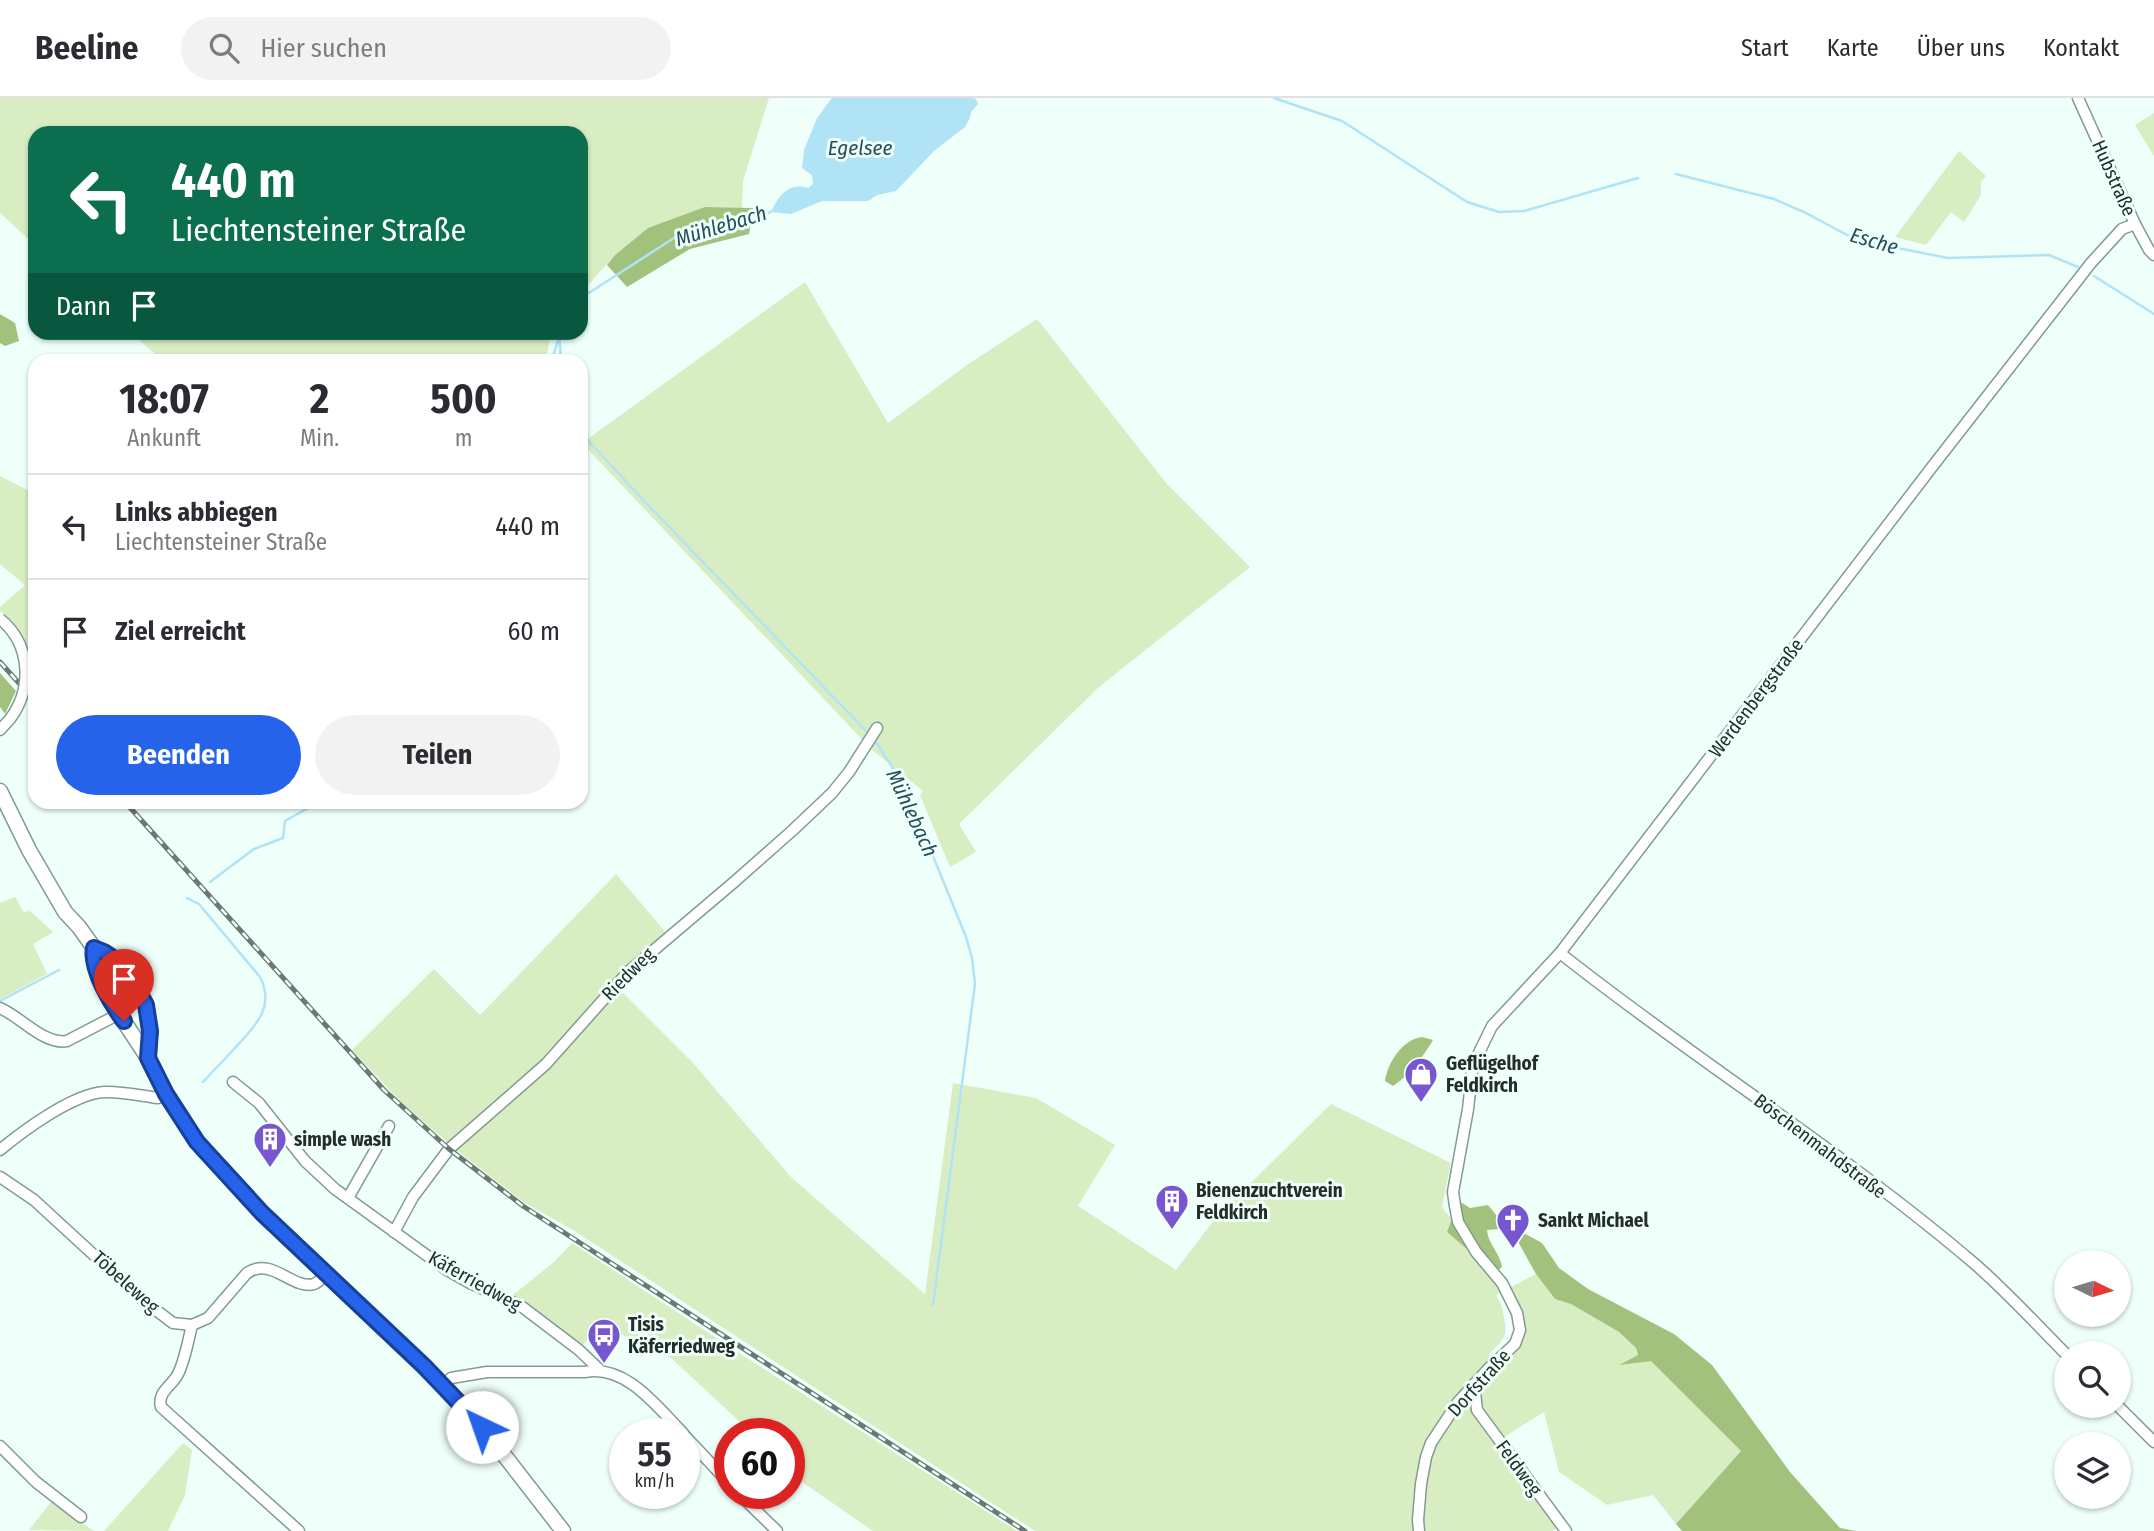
<!DOCTYPE html>
<html lang="de">
<head>
<meta charset="utf-8">
<style>
	:root { --surface:#fff; --page:#f2f2f3; --text:#2b2b33; --muted:#7c7c81; --line:#e1e1e2; --accent:#2563eb }
	body { margin:0; font-family:"Fira Sans Condensed",sans-serif; background:var(--page); color:var(--text); height:100vh; display:flex; flex-direction:column; font-size:26px; white-space:nowrap }
	* { box-sizing:border-box; margin:0 }
	p { font-size:23px; color:var(--muted) }
	.icon { flex:none; width:38px; height:38px; fill:none; stroke:currentColor; stroke-width:2; stroke-linecap:round; stroke-linejoin:round }
	.map { position:relative; flex:1; overflow:hidden }
	.sheet { position:absolute; left:28px; top:256px; width:560px; height:455px; display:flex; flex-direction:column; background:var(--surface); border-radius:21px; box-shadow:0 2px 5px #0004 }
	.sheet>* { flex:none }
	.banner { position:absolute; left:28px; top:28px; width:560px; height:214px; border-radius:21px; box-shadow:0 2px 5px #0004; background:#0b6e4f; color:#fff; overflow:hidden }
	.needle { width:46px; rotate:95deg }
	.controls { position:absolute; left:2054px; top:1152px; display:grid; gap:14px }
	.controls a { display:grid; place-items:center; width:77px; height:77px; border-radius:50%; background:var(--surface); box-shadow:0 2px 5px #0004; font-size:35px }
	.speed { position:absolute; left:609px; top:1320px; display:flex; gap:14px; font-size:35px; font-weight:700; text-align:center }
	.speed>* { display:grid; place-content:center; width:91px; height:91px; border-radius:50%; background:var(--surface); box-shadow:0 2px 5px #0004; line-height:1 }
	.speed small { font-size:18px; font-weight:400 }
	.speed .limit { border:10px solid #d22; background:#fff; color:#111 }
	.pin { position:absolute; display:grid; place-items:center; width:60px; height:60px; color:#fff; margin:-72px -30px; border-radius:50% 50% 50% 0; rotate:-45deg; box-shadow:0 0 7px #0007 }
	.pin .icon { rotate:45deg }
	.me { position:absolute; width:77px; margin:-38px; rotate:318deg; stroke-linejoin:round; filter:drop-shadow(0 0 5px #0008) }
	.turn { display:flex; align-items:center; gap:24px; height:147px; padding:0 28px; font-size:32px }
	.turn .icon { width:91px; height:91px; stroke-width:2.5 }
	.turn b { display:block; font-size:49px; line-height:60px }
	.then { display:flex; align-items:center; height:66px; padding:0 28px; background:#0003; gap:14px; font-size:26px }
	.eta { display:flex; justify-content:space-evenly; align-items:center; height:119px; text-align:center }
	.eta b { font-size:42px; font-weight:700; line-height:49px }
	.cta { display:flex; gap:14px; margin-top:auto; padding:14px 28px }
	.cta a { flex:1; height:80px; border-radius:42px; background:var(--accent); color:#fff; font-size:28px; font-weight:700; line-height:80px; text-align:center }
	.cta a+a { background:var(--page); color:var(--text) }
	ul { padding:0; list-style:none }
	li { display:flex; align-items:center; gap:21px; height:105px; padding:0 28px; border-top:2px solid var(--line) }
	li div { flex:1 }
	li b { display:block; font-size:26px }
	li em { font-style:normal }
	header { display:flex; align-items:center; gap:42px; box-sizing:border-box; height:98px; padding:0 35px; background:var(--surface); border-bottom:2px solid var(--line) }
	header strong { font-size:33px }
	nav { display:flex; gap:38px; margin-inline-start:auto; font-size:24px }
	.search { width:490px; height:63px; background:var(--page); display:flex; align-items:center; gap:18px; box-sizing:border-box; padding:0 24px; border-radius:38px; color:var(--muted); font-size:26px }
	.map>svg:first-child { display:block }
	.green { fill:#d9edc3 }
	.forest { fill:#a2c17d }
	.water { fill:#b0e3f6 }
	.lines { fill:none; stroke-linecap:round; stroke-linejoin:round }
	.stream { stroke:#b0e3f6; stroke-width:2.5 }
	.minor-casing { stroke:#829b93; stroke-width:13 }
	.major-casing { stroke:#829b93; stroke-width:17 }
	.minor { stroke:#fff; stroke-width:10 }
	.major { stroke:#fff; stroke-width:14 }
	.rail-casing { stroke:#6c7874; stroke-width:5 }
	.rail { stroke:#effffa; stroke-width:2.5; stroke-dasharray:8; stroke-linecap:butt }
	.minor-bridge-casing { stroke:#829b93; stroke-width:13; stroke-linecap:butt }
	.minor-bridge { stroke:#fff; stroke-width:10 }
	.route-casing { stroke:#184099; stroke-width:18 }
	.route { stroke:#2563eb; stroke-width:12 }
	.labels { text-anchor:middle; dominant-baseline:central; stroke-width:6; stroke-linejoin:round; paint-order:stroke }
	.street-label { font-size:19px; fill:#232d2a; stroke:#effffa }
	.poi-label { font-size:19px; font-weight:bold; fill:#232d2a; stroke:#effffa; text-anchor:start }
	.water-label { font-size:21px; font-style:italic; fill:#264f5d; stroke:#effffa }
</style>
</head>
<body>
<header>
<strong>Beeline</strong>
<div class="search"><svg class="icon" aria-label="search" viewBox="0 0 24 24"><circle cx="10" cy="10" r="6"/><path d="M15 15l6 6"/></svg>Hier suchen</div>
<nav><a>Start</a><a>Karte</a><a>Über uns</a><a>Kontakt</a></nav>
</header>
<div class="map">
<svg width="2154" height="1433" viewBox="0 0 2154 1433">
	<rect width="100%" height="100%" fill="#effffa"/>
	<g class="green">
		<path d="M 0,0 L 769,0 L 743,83 L 742,110 L 705,109 L 614,158 L 581,195 L 581,35 L 35,35 L 35,147 L 0,115 Z"/>
		<path d="M 2154,15 L 2154,58 L 2135,27 Z"/>
		<path d="M 1959,53 L 1986,78 L 1981,84 L 1981,97 L 1964,124 L 1951,114 L 1926,147 L 1895,139 Z"/>
		<path d="M 805,184 L 888,325 L 967,267 L 1037,221 L 1167,386 L 1250,469 L 1099,589 L 959,726 L 976,754 L 950,769 L 920,697 L 923,693 L 871,651 L 582,345 Z"/>
		<path d="M 131,235 L 551,235 L 546,262 L 382,262 L 377,258 L 371,262 L 162,262 Z"/>
		<path d="M 0,378 L 35,396 L 35,576 C 29,547 23,532 0,513 L 0,509 L 25,487 L 0,466 Z"/>
		<path d="M 616,776 L 668,837 L 621,893 L 693,965 L 791,1079 L 925,1196 L 953,985 L 1036,1000 L 1115,1047 L 1078,1108 L 1176,1172 L 1217,1118 L 1331,1006 L 1451,1065 L 1442,1109 L 1483,1162 L 1501,1193 L 1496,1198 C 1501,1204 1502,1208 1503,1215 C 1509,1238 1505,1240 1489,1256 L 1493,1261 L 1516,1247 L 1518,1214 L 1511,1189 L 1536,1176 L 1555,1201 L 1571,1206 L 1619,1234 L 1636,1250 L 1638,1257 L 1622,1265 L 1651,1262 L 1741,1353 L 1676,1426 L 1653,1397 L 1607,1407 L 1559,1374 L 1544,1314 L 1498,1343 L 1559,1429 L 1552,1433 L 1035,1433 L 573,1132 L 525,1105 L 456,1052 L 401,1004 L 352,952 L 434,871 L 480,917 Z"/>
		<path d="M 15,799 L 24,815 L 29,812 L 53,834 L 33,846 L 47,876 L 0,901 L 0,805 Z"/>
		<path d="M 572,1145 L 736,1253 L 1017,1433 L 873,1433 L 789,1375 L 789,1335 L 752,1335 L 671,1260 L 602,1227 L 580,1250 L 513,1197 L 554,1164 Z"/>
		<path d="M 183,1345 L 192,1352 L 185,1397 L 168,1433 L 104,1433 Z"/>
		<path d="M 51,1404 L 94,1433 L 29,1432 Z"/>
	</g>
	<g class="forest">
		<path d="M 705,109 L 753,110 L 749,136 L 690,151 L 627,189 L 607,167 L 614,158 L 648,130 Z"/>
		<path d="M 0,216 L 15,225 L 19,243 L 5,248 L 0,245 Z"/>
		<path d="M 0,575 L 16,593 L 5,616 L 0,609 Z"/>
		<path d="M 1422,939 L 1433,942 C 1422,960 1411,976 1393,988 L 1385,983 C 1387,965 1403,941 1422,939 Z"/>
		<path d="M 1459,1103 L 1470,1110 L 1488,1107 L 1501,1123 L 1542,1145 L 1559,1170 L 1588,1191 L 1674,1236 L 1712,1267 L 1790,1374 L 1840,1430 L 1856,1433 L 1682,1433 L 1676,1426 L 1741,1353 L 1651,1263 L 1619,1267 L 1638,1257 L 1636,1250 L 1619,1234 L 1571,1206 L 1555,1201 L 1536,1176 L 1516,1140 L 1500,1131 L 1487,1132 C 1488,1146 1500,1155 1502,1169 L 1495,1175 L 1447,1134 Z"/>
	</g>
	<path class="water" d="M 832,0 L 973,0 L 976,1 L 978,6 L 971,14 L 970,20 L 965,29 L 934,53 L 896,93 L 877,97 L 868,103 L 822,103 L 791,116 L 771,114 C 779,98 788,84 808,90 L 813,86 L 812,77 L 802,70 L 804,52 L 817,20 Z"/>
	<g class="lines">
		<g class="stream">
			<path d="M 1274,0 L 1342,23 L 1467,104 L 1499,114 L 1524,113 L 1638,80"/>
			<path d="M 1676,76 L 1774,101 L 1806,115 L 1847,137 L 1882,147 L 1948,160 L 2049,157 L 2078,169"/>
			<path d="M 2094,178 L 2154,216"/>
			<path d="M 581,200 L 677,138 L 754,123 L 772,113"/>
			<path d="M 559,234 L 561,262"/>
			<path d="M 552,262 L 558,242"/>
			<path d="M 581,335 L 647,406 L 869,636"/>
			<path d="M 874,641 L 904,687 L 966,839 L 972,860 L 975,886 L 933,1207"/>
			<path d="M 210,784 L 254,751 L 283,740 L 285,723 L 319,704"/>
			<path d="M 187,800 L 199,806 L 260,879 C 276,910 254,929 234,951 C 224,962 213,973 203,984"/>
			<path d="M 0,903 L 59,872"/>
		</g>
		<defs>
			<g id="minor">
				<path d="M 2078,0 L 2135,126 L 2149,152 L 2154,157"/>
				<path d="M 0,632 L 10,621"/>
				<path d="M 1560,855 C 1696,963 1844,1054 1976,1167 C 2008,1195 2037,1227 2067,1257"/>
				<path d="M 0,910 C 21,919 44,947 67,943 L 119,916"/>
				<path d="M 233,984 L 259,1005 L 305,1063 L 335,1091 L 447,1172 L 470,1185 L 521,1208 L 579,1252 L 599,1271"/>
				<path d="M 0,1052 C 24,1032 73,996 104,994 C 122,993 141,998 158,1000 L 166,996"/>
				<path d="M 0,1079 L 34,1102 L 144,1203 L 173,1225 L 192,1227 L 208,1220 L 247,1175 C 272,1158 292,1192 314,1186 C 319,1184 323,1179 327,1175"/>
				<path d="M 348,1100 L 389,1028"/>
				<path d="M 394,1134 L 413,1099 L 449,1051 L 546,966 L 628,874 L 733,785 L 793,732 L 832,695 L 849,674 L 877,630"/>
				<path d="M 192,1227 C 188,1243 185,1262 178,1276 C 172,1288 157,1294 161,1309 L 299,1433"/>
				<path d="M 1474,1286 L 1477,1312 L 1566,1433"/>
				<path d="M 444,1288 L 451,1280 L 487,1274 L 585,1274 C 626,1266 657,1309 683,1335"/>
				<path d="M 2117,1307 L 2154,1344"/>
				<path d="M 684,1337 L 730,1386"/>
				<path d="M 0,1348 L 36,1384 L 81,1419"/>
				<path d="M 738,1395 L 777,1433"/>
				<path d="M 1419,1433 L 1418,1422 L 1421,1386 L 1426,1359 L 1431,1345 L 1458,1304 L 1488,1271 L 1515,1246 L 1520,1232 L 1517,1215 L 1502,1185 L 1476,1154 L 1458,1124 L 1455,1108 L 1453,1094 L 1468,1011 L 1473,967 L 1492,928 L 1560,855 L 1932,369 L 2091,165 L 2122,131 L 2135,126"/>
			</g>
			<g id="major">
				<path d="M 0,693 L 29,752 L 65,814 L 79,829 L 94,850"/>
				<path d="M 94,850 L 93,858 L 97,874 L 119,916 L 148,960 L 166,996 L 197,1044 L 262,1115 L 444,1288 L 494,1344 L 563,1433"/>
				<path d="M 94,850 L 117,862 L 125,868 L 146,907 L 150,934 L 148,960"/>
			</g>
		</defs>
		<use href="#minor" class="minor-casing"/>
		<use href="#major" class="major-casing"/>
		<use href="#minor" class="minor"/>
		<use href="#major" class="major"/>
		<defs>
			<g id="rail">
				<path d="M 0,564 L 35,603"/>
				<path d="M 125,704 L 384,992 L 449,1051 L 523,1108 L 1025,1433"/>
			</g>
		</defs>
		<use href="#rail" class="rail-casing"/>
		<use href="#rail" class="rail"/>
		<defs>
			<path id="minor-bridge" d="M 0,521 C 31,546 33,590 10,621"/>
		</defs>
		<use href="#minor-bridge" class="minor-bridge-casing"/>
		<use href="#minor-bridge" class="minor-bridge"/>
	</g>
	<g class="lines">
		<defs>
			<path id="route" d="M 124,923 C 112,907 90,871 94,850 L 104,854 L 125,868 L 146,907 L 150,933 L 148,960 L 166,996 L 197,1044 L 262,1115 L 424,1268 L 482,1329"/>
		</defs>
		<use href="#route" class="route-casing"/>
		<use href="#route" class="route"/>
	</g>
	<defs>
		<symbol id="shop-pin" viewBox="-11 -11 22 30"><path d="M0 17L-7.5 6A9.5 9.5 0 1 1 7.5 6Z" fill="#7856d0" stroke="#effffa"/><path d="M-5-2.5h2.3a2.7 3.5 0 0 1 5.4 0H5L5.5 6h-11ZM-1.5-2.5h3a1.5 2.3 0 0 0-3 0Z" fill="#fff"/></symbol>
		<symbol id="building-pin" viewBox="-11 -11 22 30"><path d="M0 17L-7.5 6A9.5 9.5 0 1 1 7.5 6Z" fill="#7856d0" stroke="#effffa"/><path d="M-4-6H4V6H1V3H-1V6H-4ZM-2.5-4.3h1.7v1.8h-1.7ZM.8-4.3h1.7v1.8H.8ZM-2.5-1h1.7V.8h-1.7ZM.8-1h1.7V.8H.8Z" fill="#fff"/></symbol>
		<symbol id="church-pin" viewBox="-11 -11 22 30"><path d="M0 17L-7.5 6A9.5 9.5 0 1 1 7.5 6Z" fill="#7856d0" stroke="#effffa"/><path d="M-1.2-6h2.4v3.5h3.3v2.4h-3.3V6h-2.4V-.1h-3.3v-2.4h3.3Z" fill="#fff"/></symbol>
		<symbol id="bus-pin" viewBox="-11 -11 22 30"><path d="M0 17L-7.5 6A9.5 9.5 0 1 1 7.5 6Z" fill="#7856d0" stroke="#effffa"/><path d="M-5-6H5V4H4V6H2V4H-2V6H-4V4H-5ZM-3.5-4V0h7V-4ZM-3.5 1.2v1.5H-2V1.2ZM2 1.2v1.5H3.5V1.2Z" fill="#fff"/></symbol>
	</defs>
	<g fill-rule="evenodd">
		<use href="#shop-pin" x="1402" y="957" width="38" height="52"/>
		<use href="#building-pin" x="251" y="1022" width="38" height="52"/>
		<use href="#building-pin" x="1153" y="1084" width="38" height="52"/>
		<use href="#church-pin" x="1494" y="1103" width="38" height="52"/>
		<use href="#bus-pin" x="585" y="1218" width="38" height="52"/>
	</g>
	<g class="labels">
		<g class="street-label">
			<text transform="translate(2114 80) rotate(66)">Hubstraße</text>
			<text transform="translate(1756 600) rotate(-53)">Werdenbergstraße</text>
			<text transform="translate(628 876) rotate(-45)">Riedweg</text>
			<text transform="translate(1820 1048) rotate(37)">Böschenmahdstraße</text>
			<text transform="translate(475 1183) rotate(29)">Käferriedweg</text>
			<text transform="translate(126 1184) rotate(42)">Töbeleweg</text>
			<text transform="translate(1479 1285) rotate(-48)">Dorfstraße</text>
			<text transform="translate(1519 1370) rotate(54)">Feldweg</text>
		</g>
		<g class="poi-label">
			<text x="1446" y="965">Geflügelhof<tspan x="1446" dy="22">Feldkirch</tspan></text>
			<text x="294" y="1041">simple wash</text>
			<text x="1196" y="1092">Bienenzuchtverein<tspan x="1196" dy="22">Feldkirch</tspan></text>
			<text x="1538" y="1122">Sankt Michael</text>
			<text x="628" y="1226">Tisis<tspan x="628" dy="22">Käferriedweg</tspan></text>
		</g>
		<g class="water-label">
			<text x="860" y="50">Egelsee</text>
			<text transform="translate(721 128) rotate(-17)">Mühlebach</text>
			<text transform="translate(1874 143) rotate(16)">Esche</text>
			<text transform="translate(912 715) rotate(65)">Mühlebach</text>
		</g>
	</g>
</svg>
<div class="controls">
<a><svg class="needle" viewBox="-14 -14 28 28"><path d="M0-13l5 13h-10z" fill="#e53935"/><path d="M0 13l5-13h-10z" fill="#7c7c81"/></svg></a>
<a><svg class="icon" aria-label="search" viewBox="0 0 24 24"><circle cx="10" cy="10" r="6"/><path d="M15 15l6 6"/></svg></a>
<a><svg class="icon" aria-label="layers" viewBox="0 0 24 24"><path d="M12 4l9 5-9 5-9-5zM3 14l9 5 9-5"/></svg></a>
</div>
<div class="speed"><div>55<small>km/h</small></div><div class="limit">60</div></div>
<div class="pin" style="left:124px;top:923px;background:#d93025"><svg class="icon" aria-label="arrive" viewBox="0 0 24 24"><path d="M6 21V4h12l-3 4 3 4H6"/></svg></div>
<svg class="me" style="left:482px;top:1329px" viewBox="-20 -20 40 40"><circle r="19" fill="#fff"/><path d="M0-13L10 11 0 6-10 11z" fill="#2563eb"/></svg>
<div class="banner">
<div class="turn"><svg class="icon" aria-label="left" viewBox="0 0 24 24"><path d="M17 20v-9H6M10 6l-5 5 5 5"/></svg><div><b>440 m</b>Liechtensteiner Straße</div></div>
<div class="then">Dann<svg class="icon" aria-label="arrive" viewBox="0 0 24 24"><path d="M6 21V4h12l-3 4 3 4H6"/></svg></div>
</div>
<section class="sheet">
<div class="eta">
<div><b>18:07</b><p>Ankunft</p></div>
<div><b>2</b><p>Min.</p></div>
<div><b>500</b><p>m</p></div>
</div>
<ul>
<li><svg class="icon" aria-label="left" viewBox="0 0 24 24"><path d="M17 20v-9H6M10 6l-5 5 5 5"/></svg><div><b>Links abbiegen</b><p>Liechtensteiner Straße</p></div><em>440 m</em></li>
<li><svg class="icon" aria-label="arrive" viewBox="0 0 24 24"><path d="M6 21V4h12l-3 4 3 4H6"/></svg><div><b>Ziel erreicht</b></div><em>60 m</em></li>
</ul>
<div class="cta"><a>Beenden</a><a>Teilen</a></div>
</section>
</div>
</body>
</html>
